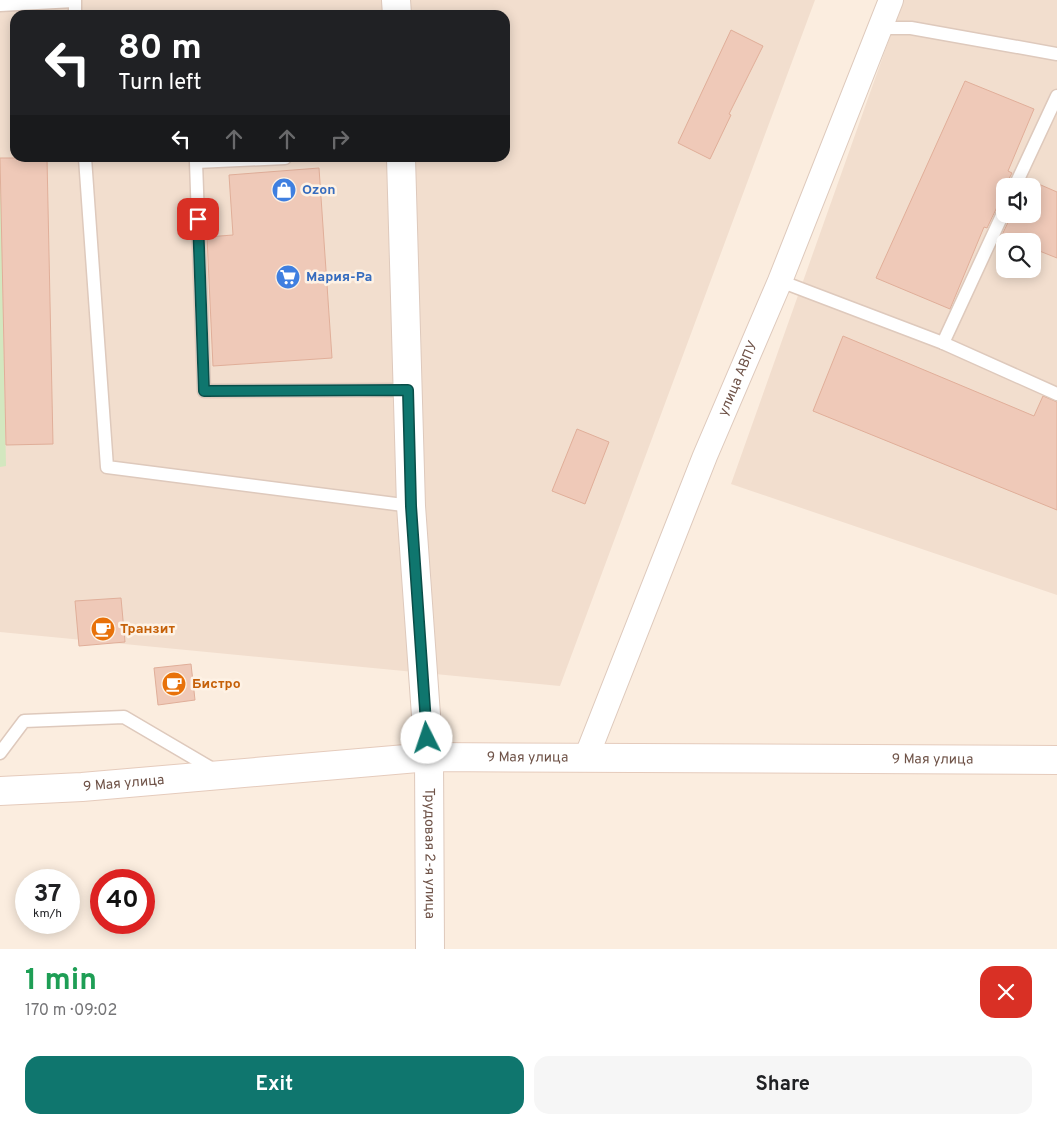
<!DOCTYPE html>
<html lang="en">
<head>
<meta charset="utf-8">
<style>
	:root { --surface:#fff; --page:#f6f6f6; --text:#202124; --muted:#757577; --accent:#0f766e }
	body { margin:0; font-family:Overpass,sans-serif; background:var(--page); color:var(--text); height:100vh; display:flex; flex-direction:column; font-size:19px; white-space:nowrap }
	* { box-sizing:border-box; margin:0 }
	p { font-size:16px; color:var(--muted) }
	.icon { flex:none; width:28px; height:28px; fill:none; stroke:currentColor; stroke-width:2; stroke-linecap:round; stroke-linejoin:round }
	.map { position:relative; height:949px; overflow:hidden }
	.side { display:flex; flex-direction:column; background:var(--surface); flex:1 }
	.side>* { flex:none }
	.banner { position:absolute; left:10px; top:10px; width:500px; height:152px; border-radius:15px; box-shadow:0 2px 12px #0003; background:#202124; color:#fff; overflow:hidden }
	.buttons { position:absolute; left:996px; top:178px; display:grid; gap:10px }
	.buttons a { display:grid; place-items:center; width:45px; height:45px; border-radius:10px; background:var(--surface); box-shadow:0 2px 12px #0003; font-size:25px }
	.speed { position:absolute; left:15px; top:869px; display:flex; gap:10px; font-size:25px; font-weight:700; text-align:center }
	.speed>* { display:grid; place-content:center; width:65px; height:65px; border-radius:50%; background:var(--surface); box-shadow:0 2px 12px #0003; line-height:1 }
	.speed small { font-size:12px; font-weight:400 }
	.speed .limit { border:8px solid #d22; background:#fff; color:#111 }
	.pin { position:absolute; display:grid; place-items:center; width:42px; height:42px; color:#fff; margin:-21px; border-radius:10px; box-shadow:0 2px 8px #0006 }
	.me { position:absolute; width:55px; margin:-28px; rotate:356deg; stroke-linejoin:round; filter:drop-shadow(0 0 4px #0008) }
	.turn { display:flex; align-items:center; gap:18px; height:105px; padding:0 25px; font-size:22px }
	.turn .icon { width:65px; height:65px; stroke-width:2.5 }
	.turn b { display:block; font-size:35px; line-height:42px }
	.lanes { display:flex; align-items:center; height:48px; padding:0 25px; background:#0003; justify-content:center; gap:25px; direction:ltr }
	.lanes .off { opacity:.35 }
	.round { display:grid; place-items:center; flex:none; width:52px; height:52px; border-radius:15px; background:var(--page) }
	.head { display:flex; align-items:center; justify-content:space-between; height:85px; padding:0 25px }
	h1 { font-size:30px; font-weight:700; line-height:38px; color:#1e9e55 }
	.action { display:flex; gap:10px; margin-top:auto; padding:10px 25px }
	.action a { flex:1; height:58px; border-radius:15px; background:var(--accent); color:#fff; font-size:20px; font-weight:700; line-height:58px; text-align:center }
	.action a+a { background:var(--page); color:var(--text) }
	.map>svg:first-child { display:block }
	.residential { fill:#f2dece; fill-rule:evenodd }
	.green { fill:#d3e7bf }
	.building { fill:#efc9b8; stroke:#e0ae99 }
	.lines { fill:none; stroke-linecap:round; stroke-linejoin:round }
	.service-casing { stroke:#dec9bc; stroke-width:15 }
	.minor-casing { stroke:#dec9bc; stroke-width:26 }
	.tertiary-casing { stroke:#dec9bc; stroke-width:30 }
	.secondary-casing { stroke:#e5cbbc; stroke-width:30 }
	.service { stroke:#fff; stroke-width:12 }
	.minor { stroke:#fff; stroke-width:24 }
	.tertiary { stroke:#fff; stroke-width:28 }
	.secondary { stroke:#fff; stroke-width:28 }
	.route-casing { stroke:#0a4d48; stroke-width:12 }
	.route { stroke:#0f766e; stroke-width:9 }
	.labels { text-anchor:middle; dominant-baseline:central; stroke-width:5; stroke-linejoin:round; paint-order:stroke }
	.shop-label { font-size:14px; font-weight:bold; fill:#366cbe; stroke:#fef2e5; text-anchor:start }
	.street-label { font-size:14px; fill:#6f5348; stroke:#fef2e5 }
	.food-label { font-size:14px; font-weight:bold; fill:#c56008; stroke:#fef2e5; text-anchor:start }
</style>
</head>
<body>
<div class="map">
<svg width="1057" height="949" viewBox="0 0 1057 949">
	<rect width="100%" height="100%" fill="#fbeddf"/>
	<g class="residential">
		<path d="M 0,0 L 815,0 L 560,686 L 0,632 ZM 15,15 L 505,15 L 505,158 L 15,158 Z"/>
		<path d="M 903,0 L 1057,0 L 1057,595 L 731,484 ZM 1005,186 L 1032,186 L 1032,214 L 1005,214 ZM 1005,241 L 1032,241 L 1032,269 L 1005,269 Z"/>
	</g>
	<path class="green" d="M 0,151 L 6,466 L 0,467 Z"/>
	<g class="building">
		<path d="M 731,30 L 763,46 L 729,114 L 731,115 L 710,159 L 678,143 Z"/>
		<path d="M 965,81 L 1034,109 L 1008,171 L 1012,173 L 1005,186 L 1005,201 L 998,205 L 987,228 L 984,227 L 950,309 L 876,278 Z"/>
		<path d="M 0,158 L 47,158 L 53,444 L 6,445 Z"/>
		<path d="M 319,168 L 332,358 L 213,366 L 207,237 L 233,235 L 229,175 Z"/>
		<path d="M 1027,179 L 1057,192 L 1057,258 L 1032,248 L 1032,241 L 1017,241 L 1002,235 L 1012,214 L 1032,214 L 1032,186 L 1024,186 Z"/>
		<path d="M 843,336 L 1034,416 L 1043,396 L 1057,402 L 1057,510 L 813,411 Z"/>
		<path d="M 577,429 L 609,442 L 585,504 L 552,491 Z"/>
		<path d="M 121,598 L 125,642 L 79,646 L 75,601 Z"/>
		<path d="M 191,664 L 195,700 L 158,705 L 154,668 Z"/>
	</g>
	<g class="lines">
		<defs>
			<g id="service">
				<path d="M 75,0 L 75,15"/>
				<path d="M 0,5 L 74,1"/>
				<path d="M 880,28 L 911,28 L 1057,54"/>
				<path d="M 85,158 L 107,467 L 411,506"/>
				<path d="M 285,158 L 196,162 L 204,391 L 408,390"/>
				<path d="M 1015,186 L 1057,96"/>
				<path d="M 780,281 L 943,343 L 1057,394"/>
				<path d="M 943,343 L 1005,209"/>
				<path d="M 0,753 L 24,721 L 124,717 L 216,771"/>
			</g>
			<g id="minor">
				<path id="s1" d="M 586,758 L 705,456 L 780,281 L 891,0"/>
			</g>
			<g id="tertiary">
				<path d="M 396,0 L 397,15"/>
				<path id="s2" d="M 401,158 L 411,506 L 429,757 L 430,949"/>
			</g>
			<g id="secondary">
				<path id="s3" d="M 0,791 L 82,787 L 429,757 L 1057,760"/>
			</g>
		</defs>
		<use href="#service" class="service-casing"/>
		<use href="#minor" class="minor-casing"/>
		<use href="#tertiary" class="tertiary-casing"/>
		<use href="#secondary" class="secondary-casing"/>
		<use href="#service" class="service"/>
		<use href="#minor" class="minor"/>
		<use href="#tertiary" class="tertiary"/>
		<use href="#secondary" class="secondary"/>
	</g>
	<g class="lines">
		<defs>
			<path id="route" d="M 198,219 L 204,391 L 408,390 L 411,506 L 427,738"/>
		</defs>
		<use href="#route" class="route-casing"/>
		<use href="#route" class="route"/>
	</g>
	<defs>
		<symbol id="shop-disc" viewBox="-11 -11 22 22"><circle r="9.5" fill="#3f7fe0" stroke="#fef2e5"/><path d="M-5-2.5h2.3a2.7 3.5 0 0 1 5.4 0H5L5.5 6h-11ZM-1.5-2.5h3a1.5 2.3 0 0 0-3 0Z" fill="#fff"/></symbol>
		<symbol id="supermarket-disc" viewBox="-11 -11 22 22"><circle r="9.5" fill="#3f7fe0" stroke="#fef2e5"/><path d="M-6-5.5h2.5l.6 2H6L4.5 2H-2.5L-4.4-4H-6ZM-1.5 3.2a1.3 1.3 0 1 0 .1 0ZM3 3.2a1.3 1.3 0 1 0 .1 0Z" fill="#fff"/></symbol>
		<symbol id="cafe-disc" viewBox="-11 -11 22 22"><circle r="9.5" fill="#e8710a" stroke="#fef2e5"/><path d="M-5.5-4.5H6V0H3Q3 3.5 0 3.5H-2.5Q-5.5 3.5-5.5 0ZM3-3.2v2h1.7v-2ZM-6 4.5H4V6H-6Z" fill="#fff"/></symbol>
	</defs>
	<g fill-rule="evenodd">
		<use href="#shop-disc" x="270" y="176" width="28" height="28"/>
		<use href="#supermarket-disc" x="274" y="263" width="28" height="28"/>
		<use href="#cafe-disc" x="89" y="615" width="28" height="28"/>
		<use href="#cafe-disc" x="160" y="670" width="28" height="28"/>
	</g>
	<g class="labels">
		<g class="shop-label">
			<text x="302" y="190">Ozon</text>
			<text x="306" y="277">Мария-Ра</text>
		</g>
		<g class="street-label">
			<text stroke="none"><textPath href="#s1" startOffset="409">улица АВПУ</textPath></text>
			<text stroke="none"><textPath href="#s3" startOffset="529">9 Мая улица</textPath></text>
			<text stroke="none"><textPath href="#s3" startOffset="934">9 Мая улица</textPath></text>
			<text stroke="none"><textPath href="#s3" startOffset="124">9 Мая улица</textPath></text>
			<text stroke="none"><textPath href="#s2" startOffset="696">Трудовая 2-я улица</textPath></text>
		</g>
		<g class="food-label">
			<text x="120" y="629">Транзит</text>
			<text x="192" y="684">Бистро</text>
		</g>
	</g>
</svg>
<div class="buttons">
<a><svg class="icon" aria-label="sound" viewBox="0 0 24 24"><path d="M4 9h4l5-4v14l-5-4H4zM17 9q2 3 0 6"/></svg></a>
<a><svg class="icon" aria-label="search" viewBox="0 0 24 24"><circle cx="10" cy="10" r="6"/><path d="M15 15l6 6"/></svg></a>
</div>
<div class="speed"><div>37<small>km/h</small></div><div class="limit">40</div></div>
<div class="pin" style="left:198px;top:219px;background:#d93025"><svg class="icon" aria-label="arrive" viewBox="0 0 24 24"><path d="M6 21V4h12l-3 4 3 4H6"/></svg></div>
<svg class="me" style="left:427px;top:738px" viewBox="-20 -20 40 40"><circle r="19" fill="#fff"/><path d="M0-13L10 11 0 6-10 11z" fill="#0f766e"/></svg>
<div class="banner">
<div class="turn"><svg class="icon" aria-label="left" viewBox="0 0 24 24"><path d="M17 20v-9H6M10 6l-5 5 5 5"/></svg><div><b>80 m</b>Turn left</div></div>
<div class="lanes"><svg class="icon" aria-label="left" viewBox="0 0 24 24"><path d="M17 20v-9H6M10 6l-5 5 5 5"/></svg><svg class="icon off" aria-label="ahead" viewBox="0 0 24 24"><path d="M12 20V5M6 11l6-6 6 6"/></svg><svg class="icon off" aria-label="ahead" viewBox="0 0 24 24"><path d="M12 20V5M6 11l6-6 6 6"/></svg><svg class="icon off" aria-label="right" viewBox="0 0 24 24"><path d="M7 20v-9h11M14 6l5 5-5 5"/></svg></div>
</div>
</div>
<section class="side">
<div class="head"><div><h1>1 min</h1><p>170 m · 09:02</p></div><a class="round" style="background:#d93025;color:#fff"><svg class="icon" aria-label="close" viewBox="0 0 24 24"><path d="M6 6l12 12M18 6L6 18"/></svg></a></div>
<div class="action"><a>Exit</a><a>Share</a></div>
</section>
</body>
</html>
